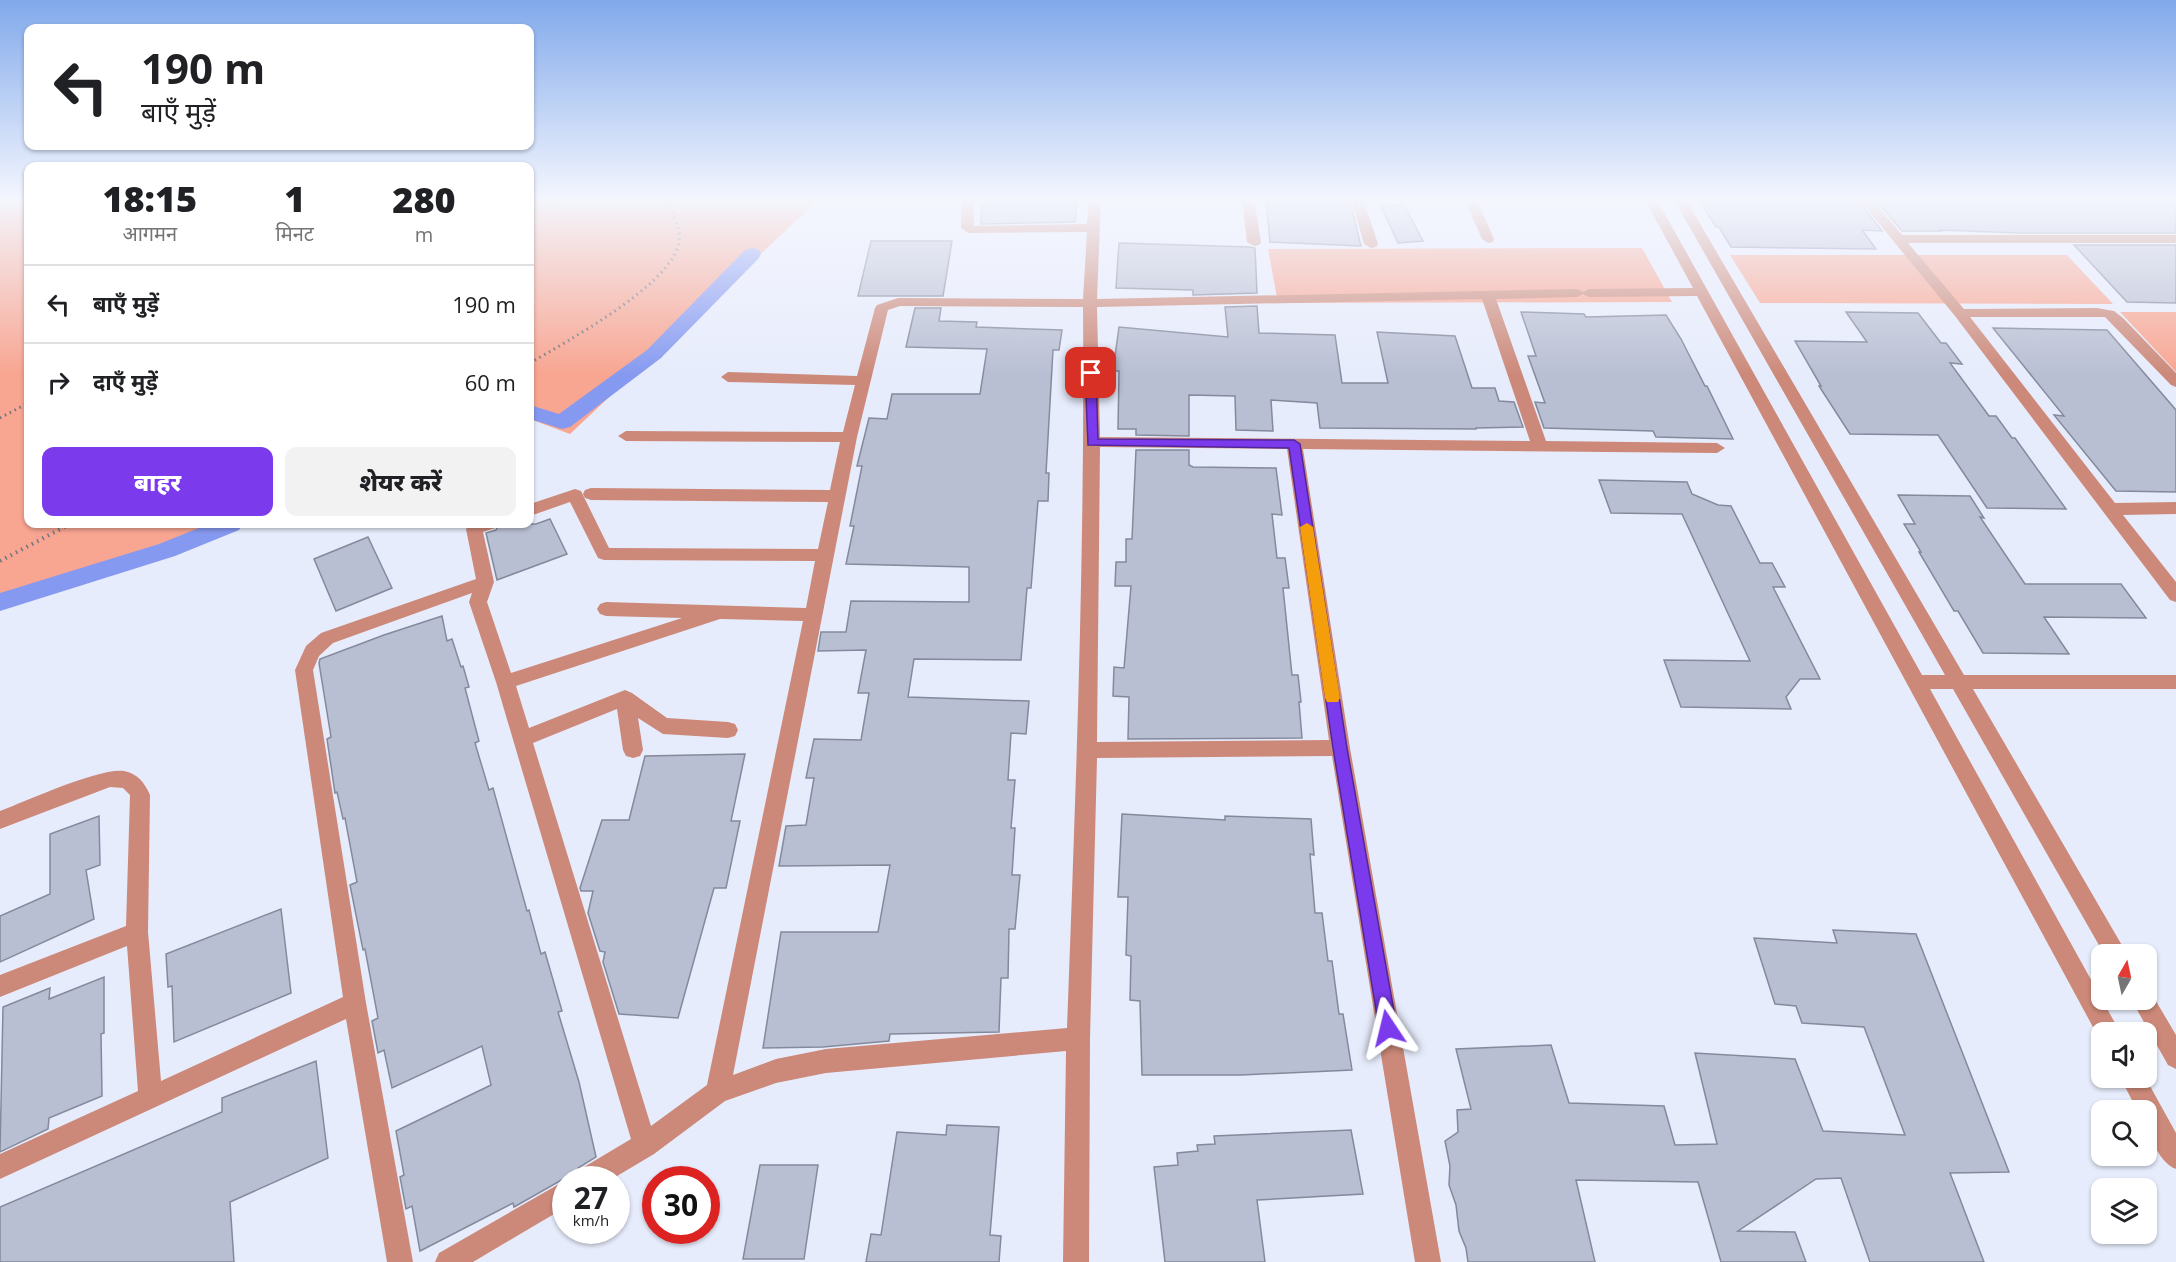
<!DOCTYPE html>
<html lang="hi">
<head>
<meta charset="utf-8">
<style>
	:root { --surface:#fff; --page:#f2f2f2; --text:#202124; --muted:#757577; --line:#e0e0e0; --accent:#7c3aed }
	body { margin:0; font-family:"Open Sans","Noto Sans Devanagari",sans-serif; background:var(--page); color:var(--text); height:100vh; display:flex; flex-direction:column; font-size:22px; white-space:nowrap }
	* { box-sizing:border-box; margin:0 }
	p { font-size:20px; color:var(--muted) }
	.icon { flex:none; width:33px; height:33px; fill:none; stroke:currentColor; stroke-width:2; stroke-linecap:round; stroke-linejoin:round }
	.map { position:relative; flex:1; overflow:hidden }
	.panel { position:absolute; left:24px; top:162px; width:510px; height:366px; display:flex; flex-direction:column; background:var(--surface); border-radius:12px; box-shadow:0 2px 4px #0004 }
	.panel>* { flex:none }
	.top-card { position:absolute; left:24px; top:24px; width:510px; height:126px; border-radius:12px; box-shadow:0 2px 4px #0004; background:#fff; color:var(--text); overflow:hidden }
	.needle { width:39px; rotate:9deg }
	.controls { position:absolute; left:2091px; top:944px; display:grid; gap:12px }
	.controls a { display:grid; place-items:center; width:66px; height:66px; border-radius:12px; background:var(--surface); box-shadow:0 2px 4px #0004; font-size:30px }
	.speed { position:absolute; left:552px; top:1166px; display:flex; gap:12px; font-size:30px; font-weight:700; text-align:center }
	.speed>* { display:grid; place-content:center; width:78px; height:78px; border-radius:50%; background:var(--surface); box-shadow:0 2px 4px #0004; line-height:1 }
	.speed small { font-size:15px; font-weight:400 }
	.speed .limit { border:9px solid #d22; background:#fff; color:#111 }
	.pin { position:absolute; display:grid; place-items:center; width:51px; height:51px; color:#fff; margin:-26px; border-radius:12px; box-shadow:0 3px 9px #0006 }
	.me { position:absolute; width:66px; margin:-33px; rotate:350deg; stroke-linejoin:round; filter:drop-shadow(0 0 4px #0008) }
	.turn { display:flex; align-items:center; gap:21px; height:126px; padding:0 18px; font-size:27px }
	.turn .icon { width:78px; height:78px; stroke-width:2.5 }
	.turn b { display:block; font-size:42px; line-height:51px }
	.eta { display:flex; justify-content:space-evenly; align-items:center; height:102px; text-align:center }
	.eta b { font-size:36px; font-weight:800; line-height:42px }
	.action { display:flex; gap:12px; margin-top:auto; padding:12px 18px }
	.action a { flex:1; height:69px; border-radius:12px; background:var(--accent); color:#fff; font-size:24px; font-weight:800; line-height:69px; text-align:center }
	.action a+a { background:var(--page); color:var(--text) }
	ul { padding:0; list-style:none }
	li { display:flex; align-items:center; gap:18px; height:78px; padding:0 18px; border-top:2px solid var(--line) }
	li div { flex:1 }
	li b { display:block; font-size:22px }
	li em { font-style:normal }
	.map>svg:first-child { display:block }
	.green { fill:#f8a591 }
	.lines { fill:none; stroke-linecap:round; stroke-linejoin:round }
	.canal { fill:#8699f0; fill-rule:evenodd }
	.building { fill:#b9bfd3; stroke:#84899c; stroke-width:1.5 }
	.path-far1 { stroke:#71757f; stroke-width:3; stroke-dasharray:1.5 4; stroke-linecap:butt }
	.path { stroke:#71757f; stroke-width:4; stroke-dasharray:1.5 4.5; stroke-linecap:butt }
	.minor { fill:#cc8979; fill-rule:evenodd }
	.route { fill:#7c3aed; stroke:#51269a; stroke-width:1.5 }
	.slow { fill:#f59e0b }
</style>
</head>
<body>
<div class="map">
<svg width="2176" height="1262" viewBox="0 0 2176 1262">
	<rect width="100%" height="100%" fill="#e7ecfc"/>
	<g class="green">
		<path d="M 0,198 L 28,198 L 28,524 L 221,524 L 0,597 Z"/>
		<path d="M 530,198 L 820,198 L 570,434 L 530,419 Z"/>
		<path d="M 1642,248 L 1672,302 L 1278,303 L 1268,249 Z"/>
		<path d="M 1730,255 L 2067,255 L 2113,304 L 1760,303 Z"/>
		<path d="M 2120,312 L 2176,312 L 2176,372 Z"/>
	</g>
	<g class="lines">
		<g class="canal">
			<path d="M 752,248 L 759,250 L 761,254 L 759,258 L 661,358 L 570,427 L 562,429 L 530,419 L 530,405 L 559,414 L 647,350 L 745,250 Z"/>
			<path d="M 209,524 L 243,524 L 239,530 L 175,556 L 0,611 L 0,593 L 159,544 Z"/>
		</g>
	</g>
	<g class="building">
		<path d="M 982,198 L 1077,198 L 1075,222 L 981,224 Z"/>
		<path d="M 1266,198 L 1349,198 L 1361,246 L 1270,242 Z"/>
		<path d="M 1698,198 L 1856,198 L 1882,231 L 1862,230 L 1876,249 L 1731,247 L 1719,227 L 1716,227 Z"/>
		<path d="M 1874,198 L 2176,198 L 2176,233 L 2020,233 L 1940,230 L 1942,231 L 1902,231 Z"/>
		<path d="M 1404,205 L 1423,241 L 1398,243 L 1381,206 Z"/>
		<path d="M 871,241 L 952,241 L 943,296 L 858,296 Z"/>
		<path d="M 1119,243 L 1250,247 L 1255,248 L 1257,293 L 1193,295 L 1193,290 L 1116,288 Z"/>
		<path d="M 2074,245 L 2176,245 L 2176,303 L 2127,302 Z"/>
		<path d="M 1257,306 L 1259,333 L 1335,335 L 1342,383 L 1388,383 L 1377,332 L 1455,336 L 1472,388 L 1495,388 L 1499,401 L 1514,402 L 1523,427 L 1476,428 L 1476,429 L 1320,428 L 1317,403 L 1271,400 L 1273,431 L 1236,430 L 1235,396 L 1189,395 L 1189,436 L 1136,435 L 1136,429 L 1118,429 L 1119,371 L 1113,371 L 1119,327 L 1228,337 L 1225,307 Z"/>
		<path d="M 915,308 L 941,308 L 939,321 L 977,322 L 976,327 L 1062,330 L 1059,350 L 1053,350 L 1046,473 L 1049,473 L 1048,501 L 1038,501 L 1031,588 L 1027,588 L 1021,660 L 914,659 L 908,697 L 1029,701 L 1026,734 L 1011,733 L 1008,780 L 1015,780 L 1011,828 L 1015,828 L 1012,875 L 1020,875 L 1015,929 L 1009,929 L 1008,978 L 1001,978 L 999,1032 L 890,1034 L 889,1041 L 823,1047 L 763,1048 L 781,932 L 878,932 L 890,865 L 779,866 L 786,826 L 806,825 L 814,778 L 806,778 L 814,739 L 861,740 L 869,693 L 858,693 L 866,650 L 818,651 L 821,632 L 846,632 L 851,601 L 969,602 L 969,567 L 846,564 L 854,526 L 850,526 L 862,466 L 857,466 L 869,418 L 887,419 L 892,394 L 980,394 L 987,349 L 906,347 Z"/>
		<path d="M 1521,312 L 1584,314 L 1586,317 L 1666,315 L 1681,339 L 1705,386 L 1707,386 L 1733,439 L 1656,437 L 1653,431 L 1544,428 L 1535,402 L 1545,403 L 1528,356 L 1536,356 Z"/>
		<path d="M 1846,312 L 1918,313 L 1941,343 L 1946,343 L 1962,364 L 1950,363 L 1989,416 L 1996,416 L 2012,438 L 2015,438 L 2066,509 L 1987,508 L 1938,435 L 1850,434 L 1819,386 L 1821,386 L 1795,341 L 1867,342 Z"/>
		<path d="M 1993,328 L 2107,330 L 2176,410 L 2176,492 L 2116,491 L 2054,415 L 2064,416 Z"/>
		<path d="M 1136,450 L 1189,450 L 1189,465 L 1193,467 L 1276,468 L 1282,515 L 1272,514 L 1277,558 L 1285,558 L 1289,588 L 1283,588 L 1292,675 L 1298,675 L 1301,702 L 1299,702 L 1302,738 L 1128,739 L 1129,697 L 1113,696 L 1114,667 L 1124,668 L 1131,586 L 1115,586 L 1116,562 L 1126,562 L 1126,539 L 1132,539 Z"/>
		<path d="M 1599,480 L 1687,482 L 1692,494 L 1718,505 L 1731,506 L 1760,563 L 1772,563 L 1785,587 L 1773,587 L 1820,679 L 1800,679 L 1786,697 L 1791,709 L 1681,707 L 1664,660 L 1750,661 L 1682,514 L 1611,513 Z"/>
		<path d="M 1898,495 L 1970,496 L 1984,518 L 1980,517 L 2025,584 L 2121,584 L 2146,618 L 2044,617 L 2069,654 L 1983,653 L 1958,611 L 1954,611 L 1919,552 L 1921,552 L 1904,524 L 1915,524 Z"/>
		<path d="M 550,519 L 567,554 L 497,580 L 486,533 L 496,530 L 499,524 L 536,524 Z"/>
		<path d="M 368,537 L 392,588 L 336,611 L 314,559 Z"/>
		<path d="M 442,616 L 447,641 L 452,639 L 461,667 L 463,666 L 469,687 L 465,688 L 479,741 L 475,743 L 489,790 L 493,788 L 527,911 L 529,910 L 541,954 L 545,952 L 562,1011 L 558,1012 L 579,1082 L 596,1157 L 578,1168 L 573,1179 L 565,1178 L 514,1207 L 513,1203 L 420,1251 L 412,1206 L 406,1209 L 400,1177 L 404,1175 L 396,1131 L 491,1085 L 482,1046 L 392,1088 L 384,1050 L 378,1053 L 372,1021 L 378,1018 L 365,949 L 363,950 L 350,885 L 357,882 L 345,818 L 343,819 L 337,792 L 335,793 L 327,739 L 331,737 L 319,663 L 320,659 L 384,635 Z"/>
		<path d="M 745,754 L 731,821 L 740,821 L 726,888 L 714,888 L 678,1018 L 619,1014 L 603,962 L 605,952 L 600,951 L 588,913 L 593,891 L 581,891 L 580,888 L 602,820 L 629,820 L 645,756 Z"/>
		<path d="M 1122,814 L 1225,820 L 1225,816 L 1311,819 L 1314,855 L 1310,854 L 1315,913 L 1322,913 L 1328,961 L 1332,961 L 1339,1014 L 1343,1014 L 1352,1070 L 1241,1075 L 1142,1075 L 1140,1001 L 1130,1000 L 1131,956 L 1126,955 L 1128,897 L 1118,897 Z"/>
		<path d="M 99,816 L 100,865 L 86,870 L 94,919 L 0,962 L 0,916 L 50,894 L 50,834 Z"/>
		<path d="M 281,909 L 291,993 L 174,1042 L 172,986 L 168,987 L 166,954 Z"/>
		<path d="M 1833,930 L 1916,934 L 2009,1172 L 1950,1173 L 1984,1262 L 1870,1262 L 1841,1178 L 1816,1179 L 1738,1231 L 1795,1232 L 1806,1262 L 1721,1262 L 1698,1182 L 1576,1180 L 1595,1262 L 1468,1262 L 1466,1248 L 1459,1231 L 1456,1205 L 1449,1185 L 1450,1166 L 1445,1141 L 1458,1132 L 1457,1110 L 1471,1109 L 1456,1049 L 1551,1045 L 1569,1103 L 1664,1106 L 1675,1145 L 1717,1144 L 1695,1053 L 1795,1059 L 1823,1131 L 1905,1135 L 1864,1027 L 1802,1023 L 1796,1006 L 1775,1004 L 1754,938 L 1837,943 Z"/>
		<path d="M 104,977 L 104,1033 L 101,1034 L 102,1096 L 49,1118 L 48,1129 L 0,1152 L 3,1007 L 50,988 L 49,999 Z"/>
		<path d="M 316,1061 L 328,1158 L 230,1202 L 234,1262 L 0,1262 L 0,1207 L 222,1112 L 222,1098 Z"/>
		<path d="M 947,1125 L 999,1127 L 990,1235 L 1001,1236 L 999,1262 L 866,1262 L 871,1234 L 881,1235 L 897,1132 L 946,1135 Z"/>
		<path d="M 1351,1130 L 1363,1194 L 1257,1200 L 1265,1262 L 1165,1262 L 1154,1167 L 1178,1165 L 1177,1153 L 1198,1151 L 1197,1145 L 1215,1144 L 1214,1136 Z"/>
		<path d="M 760,1165 L 818,1165 L 804,1259 L 743,1259 Z"/>
	</g>
	<g class="lines">
		<g class="path-far1">
			<path d="M 530,212 L 564,198"/>
			<path d="M 530,363 C 567,341 670,286 679,243 C 682,228 670,212 667,198"/>
			<path d="M 0,418 L 28,403"/>
		</g>
		<path class="path" d="M 0,561 L 70,524"/>
		<g class="minor">
			<path d="M 961,198 L 973,198 L 974,226 L 1087,224 L 1089,198 L 1101,198 L 1097,299 L 1577,289 L 1583,292 L 1589,289 L 1693,288 L 1644,198 L 1656,198 L 1922,675 L 1945,675 L 1673,198 L 1685,198 L 1964,675 L 2176,675 L 2176,689 L 1973,689 L 2127,954 L 2104,954 L 1953,689 L 1930,689 L 2120,1032 L 2102,1032 L 2102,1041 L 2100,1040 L 1697,296 L 1589,297 L 1583,294 L 1577,297 L 1496,299 L 1546,441 L 1717,443 L 1725,448 L 1717,453 L 1303,449 L 1350,748 L 1441,1262 L 1415,1262 L 1332,756 L 1097,758 L 1090,1038 L 1089,1262 L 1063,1262 L 1066,1051 L 826,1073 L 776,1083 L 725,1101 L 654,1154 L 612,1179 L 575,1179 L 579,1170 L 631,1139 L 496,682 L 469,602 L 472,593 L 333,643 L 319,656 L 313,670 L 366,1003 L 413,1262 L 387,1262 L 346,1019 L 0,1179 L 0,1154 L 138,1091 L 127,946 L 0,997 L 0,975 L 126,926 L 130,795 L 123,788 L 110,787 L 0,829 L 0,811 C 26,801 101,767 124,771 C 138,774 144,782 150,795 L 148,932 L 161,1081 L 343,997 L 295,670 L 306,646 L 321,633 L 476,579 L 466,529 L 472,524 L 497,524 L 495,528 L 483,532 L 494,582 L 487,602 L 511,673 L 682,618 L 606,616 L 600,614 L 597,609 L 600,604 L 606,602 L 806,608 L 815,561 L 604,560 L 598,558 L 570,502 L 530,516 L 530,504 L 575,489 L 581,491 L 609,548 L 818,549 L 828,502 L 591,500 L 585,498 L 583,494 L 585,490 L 591,488 L 830,490 L 840,442 L 626,441 L 618,436 L 626,431 L 843,432 L 855,385 L 728,382 L 721,377 L 728,372 L 857,376 L 875,308 L 877,305 L 898,298 L 1083,299 L 1087,232 L 968,233 L 961,228 ZM 1482,299 L 1530,441 L 1100,437 L 1097,307 ZM 900,306 L 1083,307 C 1085,547 1076,787 1067,1028 L 826,1049 L 776,1059 L 733,1075 L 857,437 L 888,310 ZM 1100,447 L 1287,449 L 1329,740 L 1097,742 ZM 720,619 L 803,621 L 707,1085 L 651,1126 L 533,743 L 617,709 L 623,750 L 626,756 L 633,758 L 640,756 L 643,750 L 638,718 L 663,734 L 728,738 L 735,736 L 738,730 L 735,724 L 728,722 L 667,718 L 632,693 L 625,690 L 529,728 L 516,686 Z"/>
			<path d="M 1242,198 L 1254,198 L 1261,242 L 1259,245 L 1254,246 L 1247,242 Z"/>
			<path d="M 1351,198 L 1363,198 L 1378,244 L 1376,247 L 1371,248 L 1364,244 Z"/>
			<path d="M 1464,198 L 1476,198 L 1494,239 L 1493,242 L 1488,243 L 1482,239 Z"/>
			<path d="M 1858,198 L 1871,198 L 1902,235 L 2176,235 L 2176,243 L 1908,243 L 1964,309 L 2097,308 L 2114,311 L 2123,318 L 2176,373 L 2176,387 L 2171,385 L 2105,317 L 1970,317 L 2115,503 L 2176,502 L 2176,514 L 2123,515 L 2176,582 L 2176,602 L 2170,600 L 1955,316 Z"/>
			<path d="M 2146,990 L 2150,991 L 2176,1035 L 2176,1069 L 2168,1065 L 2131,999 L 2146,999 Z"/>
			<path d="M 2120,1077 L 2145,1077 L 2176,1133 L 2176,1169 C 2157,1162 2146,1129 2146,1110 L 2137,1110 Z"/>
			<path d="M 566,1180 L 566,1207 L 473,1262 L 435,1262 L 439,1253 Z"/>
		</g>
	</g>
	<linearGradient id="sky" x2="0" y2="1"><stop stop-color="#81a9eb"/><stop offset="0.53" stop-color="#f4f6fe"/><stop offset="1" stop-color="#f4f6fe" stop-opacity="0"/></linearGradient>
	<rect width="2176" height="375" fill="url(#sky)"/>
	<path class="route" d="M 1091,369 L 1096,373 L 1098,439 L 1294,440 L 1300,444 L 1347,748 L 1397,1028 L 1394,1034 L 1388,1037 L 1382,1034 L 1379,1028 L 1333,748 L 1289,448 L 1088,445 L 1085,373 Z"/>
	<path class="slow" d="M 1307,523 L 1313,527 L 1340,698 L 1338,702 L 1327,702 L 1325,698 L 1300,527 Z"/>
</svg>
<div class="controls">
<a><svg class="needle" viewBox="-14 -14 28 28"><path d="M0-13l5 13h-10z" fill="#e53935"/><path d="M0 13l5-13h-10z" fill="#757577"/></svg></a>
<a><svg class="icon" aria-label="sound" viewBox="0 0 24 24"><path d="M4 9h4l5-4v14l-5-4H4zM17 9q2 3 0 6"/></svg></a>
<a><svg class="icon" aria-label="search" viewBox="0 0 24 24"><circle cx="10" cy="10" r="6"/><path d="M15 15l6 6"/></svg></a>
<a><svg class="icon" aria-label="layers" viewBox="0 0 24 24"><path d="M12 4l9 5-9 5-9-5zM3 14l9 5 9-5"/></svg></a>
</div>
<div class="speed"><div>27<small>km/h</small></div><div class="limit">30</div></div>
<div class="pin" style="left:1091px;top:373px;background:#d93025"><svg class="icon" aria-label="arrive" viewBox="0 0 24 24"><path d="M6 21V4h12l-3 4 3 4H6"/></svg></div>
<svg class="me" style="left:1388px;top:1028px" viewBox="-20 -20 40 40"><path d="M0-17L14 15 0 8-14 15z" fill="#7c3aed" stroke="#fff" stroke-width="4"/></svg>
<div class="top-card">
<div class="turn"><svg class="icon" aria-label="left" viewBox="0 0 24 24"><path d="M17 20v-9H6M10 6l-5 5 5 5"/></svg><div><b>190 m</b>बाएँ मुड़ें</div></div>
</div>
<section class="panel">
<div class="eta">
<div><b>18:15</b><p>आगमन</p></div>
<div><b>1</b><p>मिनट</p></div>
<div><b>280</b><p>m</p></div>
</div>
<ul>
<li><svg class="icon" aria-label="left" viewBox="0 0 24 24"><path d="M17 20v-9H6M10 6l-5 5 5 5"/></svg><div><b>बाएँ मुड़ें</b></div><em>190 m</em></li>
<li><svg class="icon" aria-label="right" viewBox="0 0 24 24"><path d="M7 20v-9h11M14 6l5 5-5 5"/></svg><div><b>दाएँ मुड़ें</b></div><em>60 m</em></li>
</ul>
<div class="action"><a>बाहर</a><a>शेयर करें</a></div>
</section>
</div>
</body>
</html>
